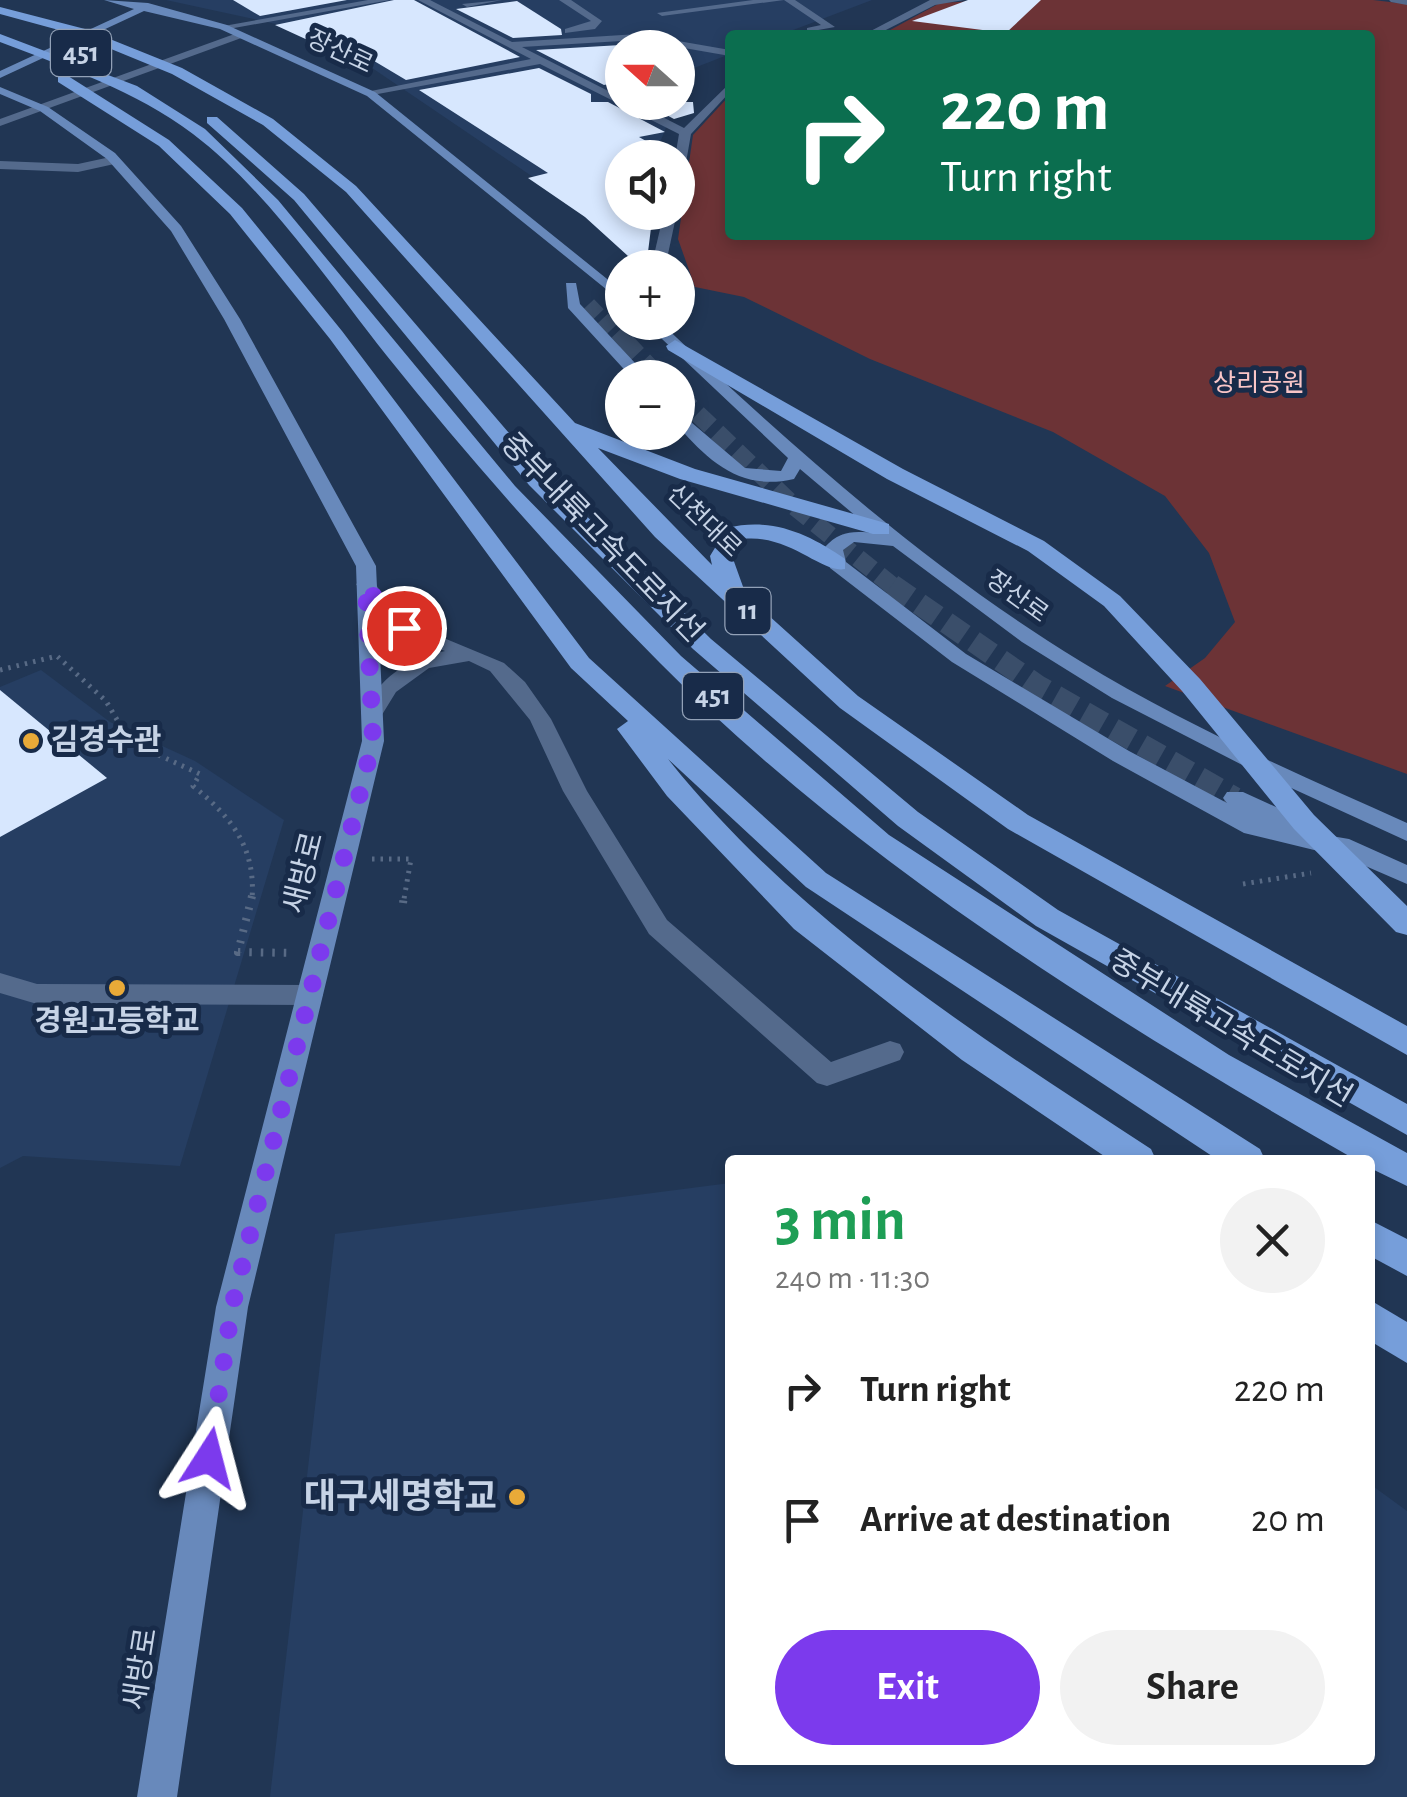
<!DOCTYPE html>
<html lang="en">
<head>
<meta charset="utf-8">
<style>
	:root { --surface:#fff; --page:#f2f2f2; --text:#222; --muted:#767676; --accent:#7c3aed }
	body { margin:0; font-family:"Alegreya Sans","Noto Sans KR",sans-serif; background:var(--page); color:var(--text); height:100vh; display:flex; flex-direction:column; font-size:38px; white-space:nowrap }
	* { box-sizing:border-box; margin:0 }
	p { font-size:32px; color:var(--muted) }
	.icon { flex:none; width:55px; height:55px; fill:none; stroke:currentColor; stroke-width:2; stroke-linecap:round; stroke-linejoin:round }
	.map { position:relative; flex:1; overflow:hidden }
	.sheet { position:absolute; left:725px; top:1155px; width:650px; height:610px; display:flex; flex-direction:column; background:var(--surface); border-radius:10px; box-shadow:0 5px 15px #0003 }
	.sheet>* { flex:none }
	.top-card { position:absolute; left:725px; top:30px; width:650px; height:210px; border-radius:10px; box-shadow:0 5px 15px #0003; background:#0b6e4f; color:#fff; overflow:hidden }
	.needle { width:65px; rotate:291deg }
	.controls { position:absolute; left:605px; top:30px; display:grid; gap:20px }
	.controls a { display:grid; place-items:center; width:90px; height:90px; border-radius:50%; background:var(--surface); box-shadow:0 5px 15px #0003; font-size:50px }
	.pin { position:absolute; display:grid; place-items:center; width:85px; height:85px; color:#fff; margin:-42px; border:5px solid #fff; border-radius:50%; box-shadow:0 2px 10px #0007 }
	.me { position:absolute; width:110px; margin:-55px; rotate:9deg; stroke-linejoin:round; filter:drop-shadow(0 0 8px #0008) }
	.turn { display:flex; align-items:center; gap:35px; height:210px; padding:0 50px; font-size:45px }
	.turn .icon { width:130px; height:130px; stroke-width:2.5 }
	.turn b { display:block; font-size:70px; line-height:85px }
	.round { display:grid; place-items:center; flex:none; width:105px; height:105px; border-radius:52px; background:var(--page) }
	.head { display:flex; align-items:center; justify-content:space-between; height:170px; padding:0 50px }
	h1 { font-size:60px; font-weight:600; line-height:75px; color:#1e9e55 }
	.button { display:flex; gap:20px; margin-top:auto; padding:20px 50px }
	.button a { flex:1; height:115px; border-radius:60px; background:var(--accent); color:#fff; font-size:40px; font-weight:600; line-height:115px; text-align:center }
	.button a+a { background:var(--page); color:var(--text) }
	ul { padding:0; list-style:none }
	li { display:flex; align-items:center; gap:30px; height:130px; padding:0 50px }
	li div { flex:1 }
	li b { display:block; font-size:38px }
	li em { font-style:normal }
	.map>svg:first-child { display:block }
	.built { fill:#263e62 }
	.green { fill:#6c3336 }
	.building { fill:#d7e7fe }
	.lines { fill:none; stroke-linecap:round; stroke-linejoin:round }
	.major-tunnel-far2 { stroke:#3a4e6a; stroke-width:14; stroke-dasharray:14 6; stroke-linecap:butt }
	.major-tunnel-far1 { stroke:#3a4e6a; stroke-width:18; stroke-dasharray:18 9; stroke-linecap:butt }
	.major-tunnel { stroke:#3a4e6a; stroke-width:22; stroke-dasharray:22 11; stroke-linecap:butt }
	.path-far1 { stroke:#586a85; stroke-width:5; stroke-dasharray:2.5 6; stroke-linecap:butt }
	.path { stroke:#586a85; stroke-width:8; stroke-dasharray:2.5 9; stroke-linecap:butt }
	.minor { fill:#546a8c; fill-rule:evenodd }
	.major { fill:#6889bb; fill-rule:evenodd }
	.highway { fill:#769eda; fill-rule:evenodd }
	.route { stroke:#7c3aed; stroke-width:18; stroke-dasharray:0 32.4 }
	.poi-dot { fill:#e9aa38; stroke:#182b49; stroke-width:4 }
	.labels { text-anchor:middle; dominant-baseline:central; stroke-width:10; stroke-linejoin:round; paint-order:stroke }
	.far-street-label { font-size:25px; fill:#c6d3e6; stroke:#182b49 }
	.far-park-label { font-size:25px; fill:#f9c6c7; stroke:#182b49 }
	.shield { fill:#182b49; stroke:#92a1b7; stroke-width:2.5 }
	.shield-label { font-size:28px; font-weight:bold; fill:#c6d3e6 }
	.street-label { font-size:30px; fill:#c6d3e6; stroke:#182b49 }
	.poi-label { font-size:30px; font-weight:bold; fill:#c6d3e6; stroke:#182b49; text-anchor:start }
	.near-poi-label { font-size:35px; font-weight:bold; fill:#c6d3e6; stroke:#182b49; text-anchor:end }
</style>
</head>
<body>
<div class="map">
<svg width="1407" height="1797" viewBox="0 0 1407 1797">
	<rect width="100%" height="100%" fill="#213654"/>
	<g class="built">
		<path d="M 166,0 L 872,0 L 780,35 L 730,35 L 730,54 L 689,70 L 678,98 L 678,48 L 622,48 L 622,102 L 676,103 L 654,157 L 622,158 L 623,238 L 322,34 Z"/>
		<path d="M 41,670 L 110,722 L 195,761 L 284,820 L 180,1166 L 23,1156 L 0,1168 L 0,687 Z"/>
		<path d="M 730,1183 L 730,1760 L 1370,1760 L 1370,1484 L 1407,1511 L 1407,1797 L 270,1797 L 335,1234 Z"/>
	</g>
	<path class="green" d="M 992,0 L 1373,0 L 1407,4 L 1407,774 L 1165,686 L 1205,658 L 1235,622 L 1209,553 L 1165,496 L 1053,432 L 870,359 L 744,297 L 695,287 L 678,239 L 693,135 L 730,95 L 730,235 L 1370,235 L 1370,35 L 881,35 L 940,3 Z"/>
	<g class="building">
		<path d="M 233,0 L 347,0 L 260,16 Z"/>
		<path d="M 394,0 L 414,0 L 520,57 L 406,80 L 354,49 L 336,53 L 275,25 Z"/>
		<path d="M 968,0 L 1041,0 L 1006,33 L 912,21 Z"/>
		<path d="M 517,1 L 561,29 L 562,35 L 513,38 L 456,9 Z"/>
		<path d="M 638,44 L 659,48 L 622,48 L 622,81 L 604,85 L 536,50 Z"/>
		<path d="M 539,68 L 591,94 L 591,102 L 608,102 L 665,132 L 639,137 L 667,153 L 622,158 L 622,212 L 653,212 L 648,252 L 628,256 L 585,217 L 528,178 L 548,173 L 419,90 Z"/>
		<path d="M 642,102 L 693,102 L 694,113 L 674,119 Z"/>
		<path d="M 0,690 L 107,778 L 0,837 Z"/>
	</g>
	<g class="lines">
		<path class="major-tunnel-far2" d="M 589,304 L 627,344"/>
		<g class="major-tunnel-far1">
			<path d="M 625,341 L 660,378"/>
			<path d="M 678,395 L 795,507 L 895,588"/>
		</g>
		<path class="major-tunnel" d="M 892,585 L 1038,686 L 1235,798"/>
		<g class="path-far1">
			<path d="M 0,670 L 57,656 L 106,701 L 130,742 L 200,774 L 193,786 C 231,817 256,847 252,899"/>
			<path d="M 372,859 L 411,859 L 404,899"/>
			<path d="M 1243,884 L 1311,873"/>
			<path d="M 294,899 L 304,861 L 314,861"/>
		</g>
		<g class="path">
			<path d="M 252,896 L 238,952 L 295,953"/>
			<path d="M 403,903 L 404,896"/>
			<path d="M 293,904 L 295,896"/>
		</g>
		<g class="minor">
			<path d="M 368,0 L 390,0 L 223,30 L 218,27 Z"/>
			<path d="M 418,0 L 430,0 L 512,42 L 638,34 L 730,50 L 730,56 L 638,40 L 522,47 L 622,98 L 622,102 L 633,102 L 684,128 L 730,83 L 730,92 L 691,134 L 684,174 L 678,178 L 675,158 L 679,134 L 540,64 L 367,96 L 371,91 L 531,59 Z"/>
			<path d="M 502,0 L 467,7 L 462,4 Z"/>
			<path d="M 559,0 L 571,0 L 602,21 L 595,29 L 565,33 L 565,29 L 591,21 Z"/>
			<path d="M 753,0 L 784,0 L 662,16 L 657,13 Z"/>
			<path d="M 784,0 L 795,0 L 835,27 L 807,32 L 807,28 L 821,25 Z"/>
			<path d="M 930,0 L 964,0 L 935,5 L 876,35 L 863,35 Z"/>
			<path d="M 1389,0 L 1407,0 L 1407,5 L 1391,2 Z"/>
			<path d="M 240,32 L 244,37 L 0,126 L 0,119 Z"/>
			<path d="M 115,156 L 119,163 L 78,172 L 0,169 L 0,161 L 78,164 Z"/>
			<path d="M 664,212 L 677,212 L 665,268 L 651,268 Z"/>
			<path d="M 366,578 L 373,580 L 393,611 L 410,624 L 504,663 L 525,682 L 551,719 L 587,791 L 667,920 L 831,1062 L 890,1041 L 900,1044 L 904,1052 L 900,1060 L 827,1086 L 817,1083 L 649,934 L 563,791 L 530,720 L 490,671 L 469,661 L 429,668 L 396,692 L 380,718 L 364,718 L 361,713 C 381,678 405,659 445,651 C 395,632 385,631 356,584 Z"/>
			<path d="M 0,973 L 37,984 L 310,985 L 319,988 L 323,995 L 319,1002 L 310,1005 L 37,1004 L 0,993 Z"/>
		</g>
		<g class="major">
			<path d="M 104,0 L 148,3 L 227,25 L 375,92 L 622,291 L 622,302 L 367,96 L 220,29 L 144,11 L 0,78 L 0,71 L 134,9 Z"/>
			<path d="M 0,87 L 48,107 L 115,153 L 181,226 L 240,319 L 376,566 L 384,741 L 248,1307 L 177,1797 L 137,1797 L 216,1307 L 362,741 L 356,566 L 224,319 L 171,231 L 107,159 L 40,111 L 0,94 Z"/>
			<path d="M 566,283 L 576,283 L 580,304 L 649,378 L 632,378 L 568,308 Z"/>
			<path d="M 644,322 L 660,322 C 791,446 926,567 1080,661 C 1184,725 1296,773 1407,823 L 1407,841 L 1254,771 L 1112,698 L 1022,642 L 893,546 L 854,542 L 843,550 L 846,562 L 966,654 L 1129,751 L 1227,803 L 1223,798 L 1227,792 L 1243,792 L 1307,821 L 1311,827 L 1308,832 L 1349,839 L 1407,865 L 1407,884 L 1347,858 L 1244,833 L 1113,761 L 952,662 L 830,568 L 824,548 C 840,530 853,531 876,533 L 800,469 L 794,479 C 742,491 710,463 678,426 L 678,411 L 745,468 L 781,471 L 788,458 Z"/>
		</g>
		<g class="highway">
			<path d="M 0,7 L 85,29 L 182,68 L 273,119 L 356,186 L 575,423 L 695,469 L 889,524 L 889,534 L 873,534 L 680,479 L 598,448 L 712,565 L 710,556 L 727,528 C 772,517 809,534 845,559 L 845,569 C 822,574 790,534 743,539 L 732,556 L 746,595 L 858,696 L 1028,815 L 1407,1026 L 1407,1055 L 1008,829 L 840,708 L 655,537 L 346,192 L 263,125 L 172,74 L 77,35 L 0,14 Z"/>
			<path d="M 0,34 L 137,86 L 205,129 L 278,200 L 515,486 L 681,656 L 889,835 L 1229,1055 L 1407,1153 L 1407,1186 L 1370,1168 L 1370,1160 L 1356,1160 C 1110,1019 861,865 660,663 C 563,565 473,463 387,356 C 329,283 267,190 193,134 C 135,90 67,68 0,42 Z"/>
			<path d="M 58,76 L 68,76 L 169,140 L 242,208 L 342,331 L 589,658 L 826,873 L 1260,1149 L 1265,1160 L 1218,1160 L 806,887 L 668,759 C 798,922 978,1036 1151,1149 L 1156,1160 L 1110,1160 L 962,1060 L 794,929 L 667,796 L 617,729 L 628,721 L 571,668 L 330,339 L 230,214 L 159,146 L 58,82 Z"/>
			<path d="M 207,117 L 217,117 L 304,194 L 545,475 L 711,639 L 918,812 L 1058,910 L 1407,1104 L 1407,1135 L 1036,926 L 898,826 L 693,649 L 529,485 L 294,200 L 207,123 Z"/>
			<path d="M 675,340 L 903,469 L 1044,541 L 1120,596 L 1200,679 L 1314,815 L 1407,906 L 1407,935 L 1396,932 L 1294,829 L 1182,691 L 1104,606 L 1028,551 L 887,479 L 668,350 L 666,346 Z"/>
			<path d="M 1370,1220 L 1407,1239 L 1407,1276 L 1370,1256 Z"/>
			<path d="M 1370,1300 L 1407,1322 L 1407,1363 L 1370,1341 Z"/>
		</g>
	</g>
	<g class="lines">
		<path class="route" d="M 209,1458 L 232,1307 L 373,741 L 366,584 L 385,615 L 404,628"/>
	</g>
	<g class="poi-dot">
		<circle cx="31" cy="741" r="10"/>
		<circle cx="117" cy="988" r="10"/>
		<circle cx="517" cy="1497" r="10"/>
	</g>
	<g class="labels">
		<g class="far-street-label">
			<text transform="translate(340 52) rotate(25)">장산로</text>
			<text transform="translate(704 521) rotate(44)">신천대로</text>
			<text transform="translate(1017 597) rotate(36)">장산로</text>
		</g>
		<g class="far-park-label">
			<text x="1259" y="383">상리공원</text>
		</g>
		<g class="shield">
			<rect x="51" y="30" width="60" height="46" rx="8"/>
			<rect x="725.5" y="588" width="45" height="46" rx="8"/>
			<rect x="683" y="673" width="60" height="46" rx="8"/>
		</g>
		<g class="shield-label">
			<text x="81" y="53">451</text>
			<text x="748" y="611">11</text>
			<text x="713" y="696">451</text>
		</g>
		<g class="street-label">
			<text transform="translate(602 538) rotate(46)">중부내륙고속도로지선</text>
			<text transform="translate(304 873) rotate(-76)">새방로</text>
			<text transform="translate(1231 1029) rotate(31)">중부내륙고속도로지선</text>
			<text transform="translate(141 1669) rotate(-81)">새방로</text>
		</g>
		<g class="poi-label">
			<text x="51" y="741">김경수관</text>
			<text x="117" y="1022" text-anchor="middle">경원고등학교</text>
		</g>
		<g class="near-poi-label">
			<text x="497" y="1497">대구세명학교</text>
		</g>
	</g>
</svg>
<div class="controls">
<a><svg class="needle" viewBox="-14 -14 28 28"><path d="M0-13l5 13h-10z" fill="#e53935"/><path d="M0 13l5-13h-10z" fill="#767676"/></svg></a>
<a><svg class="icon" aria-label="sound" viewBox="0 0 24 24"><path d="M4 9h4l5-4v14l-5-4H4zM17 9q2 3 0 6"/></svg></a>
<a>+</a>
<a>−</a>
</div>
<div class="pin" style="left:404px;top:628px;background:#d93025"><svg class="icon" aria-label="arrive" viewBox="0 0 24 24"><path d="M6 21V4h12l-3 4 3 4H6"/></svg></div>
<svg class="me" style="left:209px;top:1458px" viewBox="-20 -20 40 40"><path d="M0-17L14 15 0 8-14 15z" fill="#7c3aed" stroke="#fff" stroke-width="4"/></svg>
<div class="top-card">
<div class="turn"><svg class="icon" aria-label="right" viewBox="0 0 24 24"><path d="M7 20v-9h11M14 6l5 5-5 5"/></svg><div><b>220 m</b>Turn right</div></div>
</div>
<section class="sheet">
<div class="head"><div><h1>3 min</h1><p>240 m · 11:30</p></div><a class="round"><svg class="icon" aria-label="close" viewBox="0 0 24 24"><path d="M6 6l12 12M18 6L6 18"/></svg></a></div>
<ul>
<li><svg class="icon" aria-label="right" viewBox="0 0 24 24"><path d="M7 20v-9h11M14 6l5 5-5 5"/></svg><div><b>Turn right</b></div><em>220 m</em></li>
<li><svg class="icon" aria-label="arrive" viewBox="0 0 24 24"><path d="M6 21V4h12l-3 4 3 4H6"/></svg><div><b>Arrive at destination</b></div><em>20 m</em></li>
</ul>
<div class="button"><a>Exit</a><a>Share</a></div>
</section>
</div>
</body>
</html>
